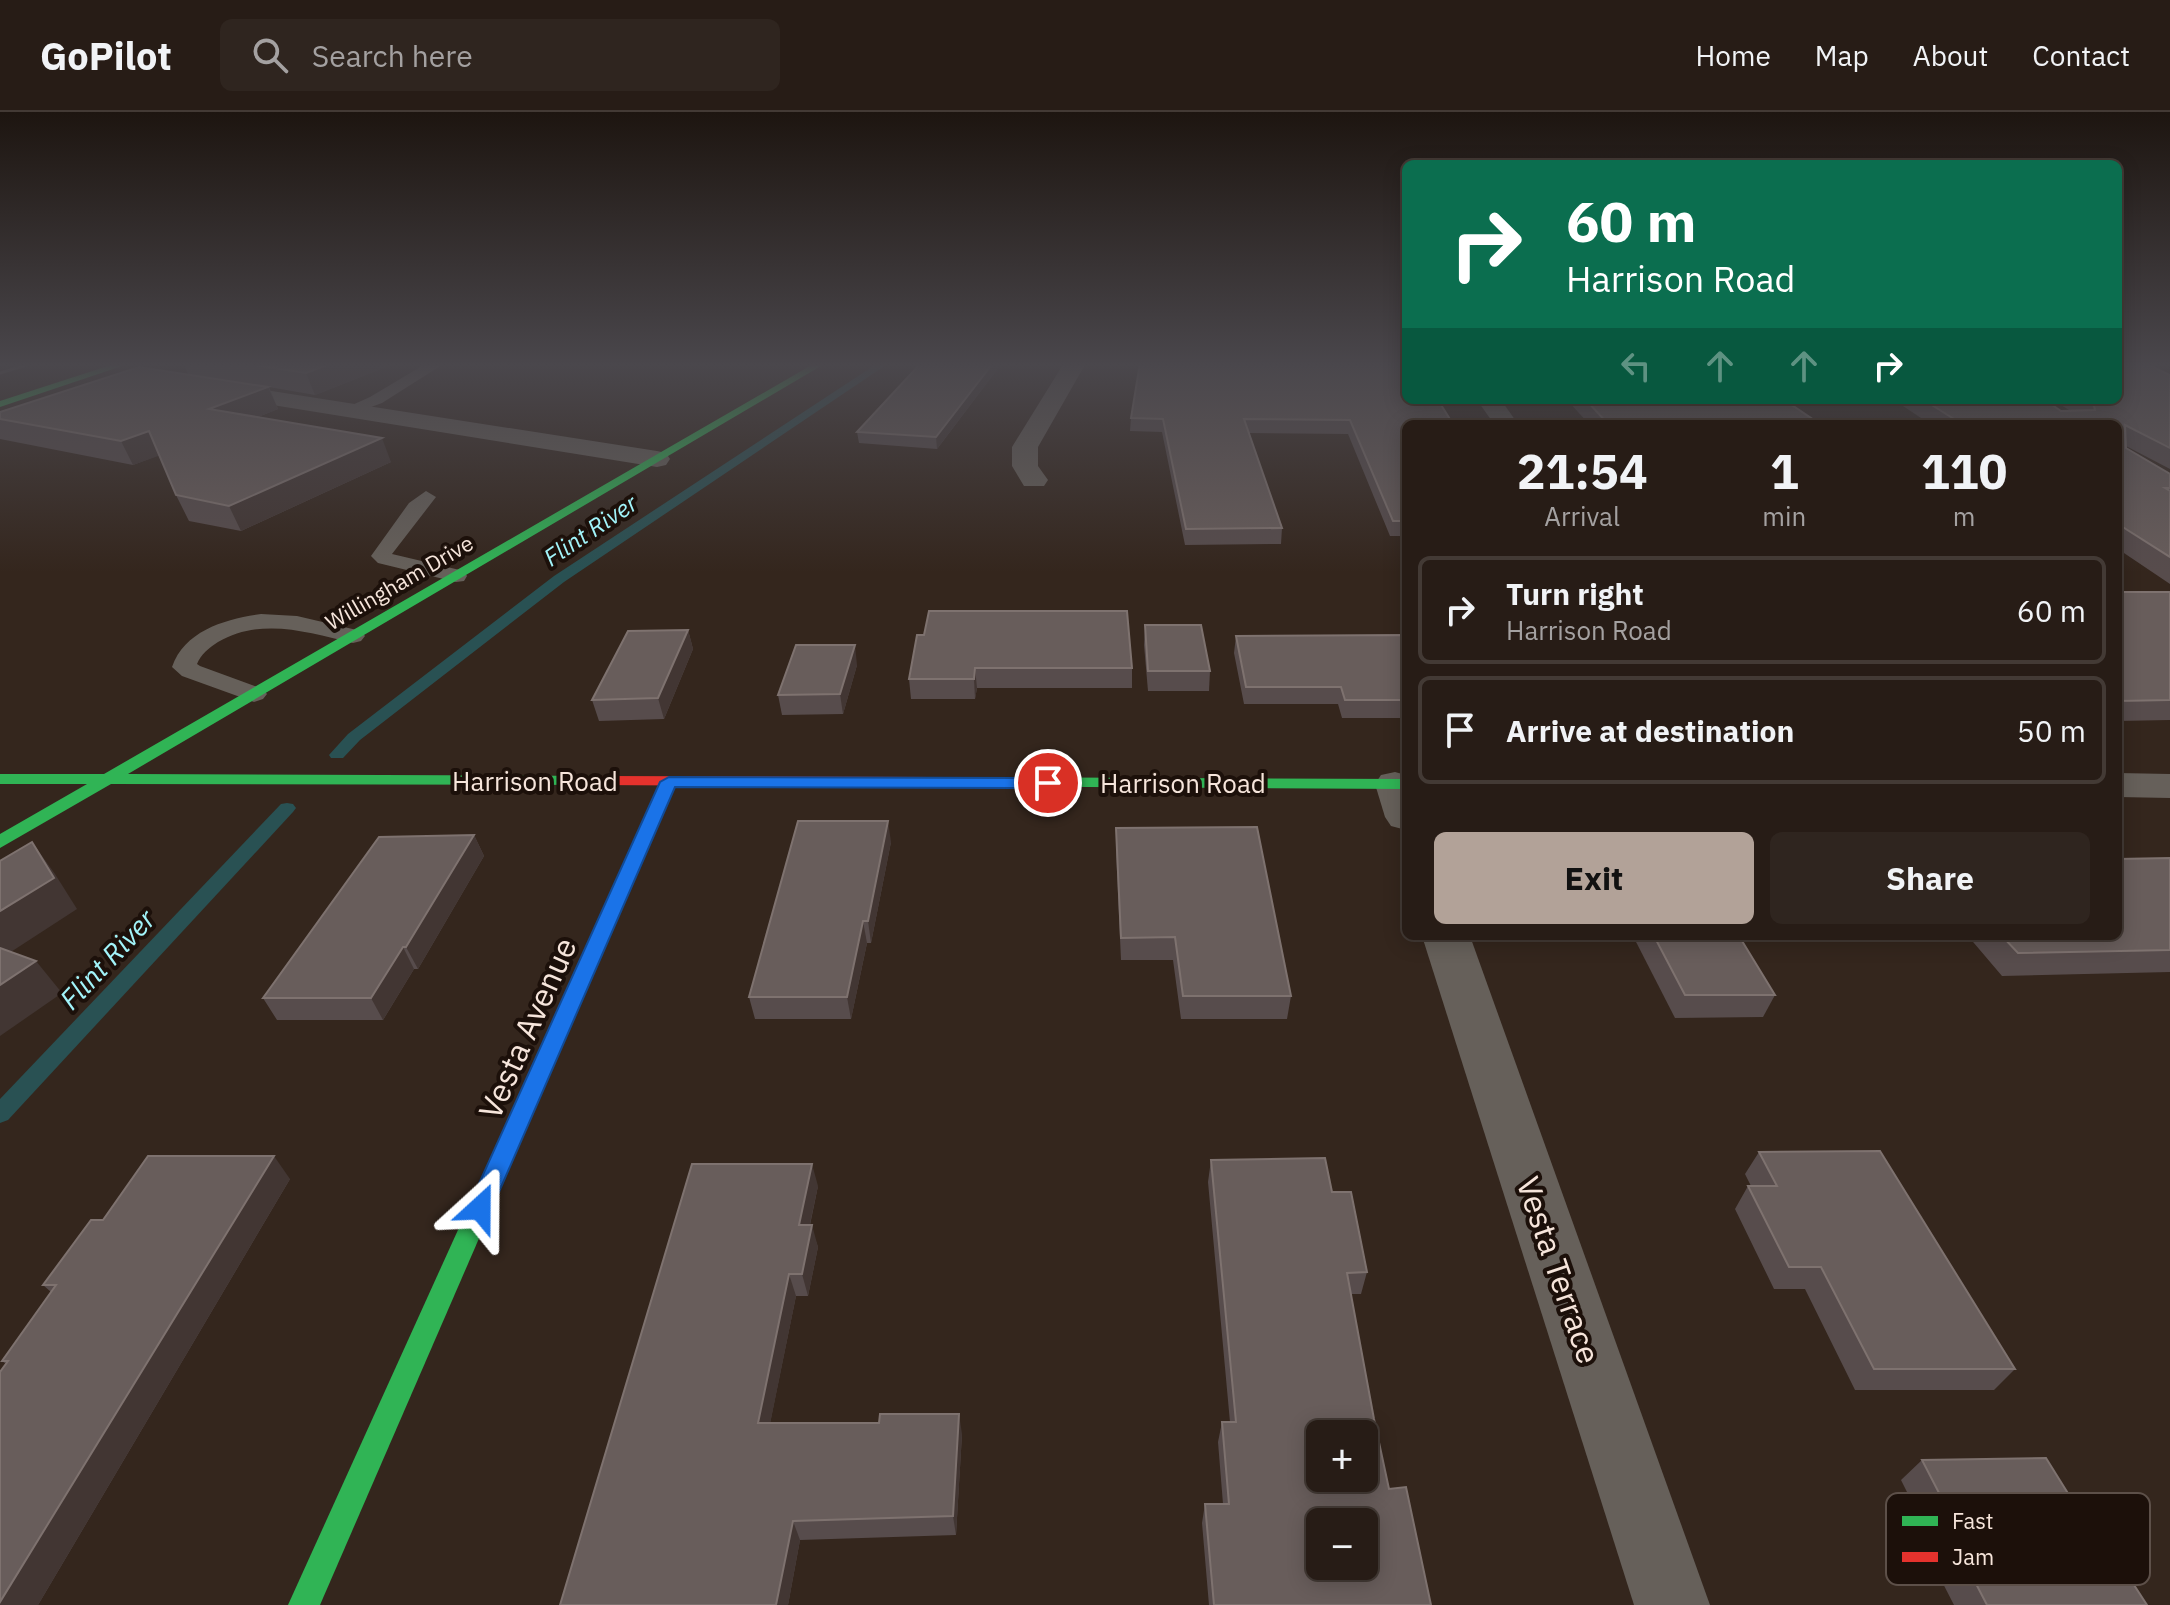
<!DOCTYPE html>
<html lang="en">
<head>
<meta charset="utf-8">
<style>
	:root { --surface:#271c16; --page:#2f251f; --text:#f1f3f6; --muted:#a4a1a1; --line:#433a35; --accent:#b2a298 }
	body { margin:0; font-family:"IBM Plex Sans",sans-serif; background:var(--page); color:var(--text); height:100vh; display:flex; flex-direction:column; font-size:30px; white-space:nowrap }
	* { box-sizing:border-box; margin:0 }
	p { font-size:26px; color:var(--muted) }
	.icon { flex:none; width:44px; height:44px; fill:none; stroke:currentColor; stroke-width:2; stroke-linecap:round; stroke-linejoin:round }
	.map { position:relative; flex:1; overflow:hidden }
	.drawer { position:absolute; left:1402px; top:308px; width:720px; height:520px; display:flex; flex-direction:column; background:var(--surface); border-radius:12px; box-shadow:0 4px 20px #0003,0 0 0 2px var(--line) }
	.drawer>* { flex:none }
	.guide { position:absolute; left:1402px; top:48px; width:720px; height:244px; border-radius:12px; box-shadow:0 4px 20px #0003,0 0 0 2px var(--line); background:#0b6e4f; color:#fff; overflow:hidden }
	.tools { position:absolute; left:1306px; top:1308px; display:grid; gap:16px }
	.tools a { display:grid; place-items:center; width:72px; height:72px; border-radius:12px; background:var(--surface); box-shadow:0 4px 20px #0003,0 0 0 2px var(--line); font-size:40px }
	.pin { position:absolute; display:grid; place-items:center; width:68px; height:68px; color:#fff; margin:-34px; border:4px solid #fff; border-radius:50%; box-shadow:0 2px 8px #0007 }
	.me { position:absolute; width:88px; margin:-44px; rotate:24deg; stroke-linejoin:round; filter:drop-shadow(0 0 6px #0008) }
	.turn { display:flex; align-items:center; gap:28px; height:168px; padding:0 32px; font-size:36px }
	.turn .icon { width:104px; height:104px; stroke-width:2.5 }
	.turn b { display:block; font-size:56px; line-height:68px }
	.lanes { display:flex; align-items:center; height:76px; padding:0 32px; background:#0003; justify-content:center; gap:40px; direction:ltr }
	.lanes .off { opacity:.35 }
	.eta { display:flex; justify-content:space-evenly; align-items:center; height:136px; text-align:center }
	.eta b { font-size:48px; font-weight:800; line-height:56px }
	.cta { display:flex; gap:16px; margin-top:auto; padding:16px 32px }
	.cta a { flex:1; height:92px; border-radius:12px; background:var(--accent); color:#111; font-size:32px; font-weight:800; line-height:92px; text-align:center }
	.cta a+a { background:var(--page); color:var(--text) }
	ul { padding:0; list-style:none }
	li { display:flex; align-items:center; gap:24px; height:108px; margin:0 16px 12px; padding:0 16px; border:4px solid var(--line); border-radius:12px }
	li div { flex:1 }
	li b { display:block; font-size:30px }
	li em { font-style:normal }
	header { display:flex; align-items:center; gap:48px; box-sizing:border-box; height:112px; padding:0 40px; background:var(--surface); border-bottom:2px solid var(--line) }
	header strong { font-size:38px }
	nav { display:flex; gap:44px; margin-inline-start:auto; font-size:28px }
	.search { width:560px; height:72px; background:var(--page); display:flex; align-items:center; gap:20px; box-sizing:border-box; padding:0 28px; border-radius:12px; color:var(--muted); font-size:30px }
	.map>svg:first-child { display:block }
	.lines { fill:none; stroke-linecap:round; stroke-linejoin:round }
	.stream { fill:#295153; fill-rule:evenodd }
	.lane { fill:#66605a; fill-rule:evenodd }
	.street { fill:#66605a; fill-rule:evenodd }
	.fast { fill:#30b455; fill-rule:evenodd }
	.jam { fill:#e5322d; fill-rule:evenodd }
	.rail { stroke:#6b625d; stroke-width:3 }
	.wall { fill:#574c4c }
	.shaded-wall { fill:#423633 }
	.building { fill:#685d5b; stroke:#7e726f; stroke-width:2; fill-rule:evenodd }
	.route { fill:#1a73e8; stroke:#114b97; stroke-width:2 }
	.labels { text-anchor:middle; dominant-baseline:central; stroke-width:8; stroke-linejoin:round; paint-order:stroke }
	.far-street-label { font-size:22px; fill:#f6e5db; stroke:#1c100a }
	.far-water-label { font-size:24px; font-style:italic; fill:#a2f4fa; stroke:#1c100a }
	.street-label { font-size:26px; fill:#f6e5db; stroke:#1c100a }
	.water-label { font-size:28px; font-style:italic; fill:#a2f4fa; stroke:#1c100a }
	.near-street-label { font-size:32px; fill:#f6e5db; stroke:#1c100a }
	.key { fill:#1c100a; stroke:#5d5049; stroke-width:2 }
	.key-label { font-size:22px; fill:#f6e5db }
</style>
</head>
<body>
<header>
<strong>GoPilot</strong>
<div class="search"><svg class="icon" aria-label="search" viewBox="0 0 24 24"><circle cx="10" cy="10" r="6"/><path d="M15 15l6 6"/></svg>Search here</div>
<nav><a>Home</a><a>Map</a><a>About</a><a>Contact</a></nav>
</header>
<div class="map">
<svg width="2170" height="1493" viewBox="0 0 2170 1493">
	<rect width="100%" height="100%" fill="#34261d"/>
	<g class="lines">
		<g class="stream">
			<path d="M 878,251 L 889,251 L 564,470 L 360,628 L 343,646 L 331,646 L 329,643 L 348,622 L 554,464 Z"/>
			<path d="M 287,691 L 293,692 L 296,696 L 293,700 L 8,1008 L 0,1011 L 0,987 L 281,692 Z"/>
		</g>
		<g class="lane">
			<path d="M 427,251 L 445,251 L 382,291 L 349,303 L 341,298 L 370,285 Z"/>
			<path d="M 426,379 L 436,385 L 392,442 L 464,459 L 467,464 L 464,469 L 456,470 L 378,451 L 371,444 L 409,391 Z"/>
			<path d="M 261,502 L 297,504 L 361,519 L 365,524 L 361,529 L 353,531 C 307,520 262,505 218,530 C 209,536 201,542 197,552 L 200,554 L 263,577 L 267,582 L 263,587 L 254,590 L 182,564 L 172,555 C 185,518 226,507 261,502 Z"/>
		</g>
		<g class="street">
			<path d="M 1064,251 L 1086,251 L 1038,335 L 1038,354 L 1048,368 L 1044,374 L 1024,374 L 1012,354 L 1012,335 Z"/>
			<path d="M 213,270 L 657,339 L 666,341 L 670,347 L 666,353 L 657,355 L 205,282 L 201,277 L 205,272 Z"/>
			<path d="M 1477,288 L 1501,288 L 1518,312 L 1494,312 Z"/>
			<path d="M 1395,660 L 1406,663 L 1406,718 L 1391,714 L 1385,705 L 1375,672 L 1381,663 Z"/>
			<path d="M 2118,661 L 2170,662 L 2170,686 L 2118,685 Z"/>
			<path d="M 1422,824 L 1470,824 L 1710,1493 L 1634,1493 Z"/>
		</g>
		<g class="fast">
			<path d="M 117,251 L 131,251 L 0,295 L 0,289 Z"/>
			<path d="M 815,251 L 826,251 L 128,662 L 602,664 L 610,669 L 608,673 L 111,672 L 0,736 L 0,722 L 87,672 L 0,672 L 0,662 L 104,662 Z"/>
			<path d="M 669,665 L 677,670 L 320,1493 L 288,1493 L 661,670 Z"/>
			<path d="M 935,665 L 1406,667 L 1406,677 L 929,674 L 927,670 Z"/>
		</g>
		<path class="jam" d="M 602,664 L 935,665 L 943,670 L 935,675 L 596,673 L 594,669 Z"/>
		<path class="rail" d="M 0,261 L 33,251"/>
	</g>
	<g class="wall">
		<path d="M 183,251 L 396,251 L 315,283 L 269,275 L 278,297 L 258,305 L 391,350 L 241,419 L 189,409 L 176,383 L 159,343 L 133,353 L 0,327 L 0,307 L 188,262 Z"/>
		<path d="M 921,251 L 1002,251 L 937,337 L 859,331 L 857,320 Z"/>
		<path d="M 1140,251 L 1406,312 L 1406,424 L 1390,424 L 1348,322 L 1248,321 L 1282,416 L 1281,432 L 1185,433 L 1162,320 L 1130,319 L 1131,306 Z"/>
		<path d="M 2170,263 L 2170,357 L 2126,334 L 2126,336 L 2170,362 L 2170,472 L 2118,437 L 2118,312 L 1930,312 L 1894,288 L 2045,288 L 2061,299 L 2069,298 L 2053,288 L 2118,288 Z"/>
		<path d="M 1567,288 L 1792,288 L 1790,291 L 1820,312 L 1589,312 Z"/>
		<path d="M 2118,480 L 2170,480 L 2170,608 L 2118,609 Z"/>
		<path d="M 1145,513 L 1210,559 L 1209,579 L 1148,579 L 1144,533 Z"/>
		<path d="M 688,518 L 693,537 L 664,607 L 599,609 L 592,588 Z"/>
		<path d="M 917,523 L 1132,556 L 1132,576 L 977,576 L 975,587 L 911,587 L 909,567 Z"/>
		<path d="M 1406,523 L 1406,606 L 1342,606 L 1338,592 L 1244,592 L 1234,541 L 1236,524 Z"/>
		<path d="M 857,553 L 843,602 L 782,603 L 778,583 Z"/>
		<path d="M 1116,716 L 1291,884 L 1287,907 L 1181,907 L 1173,848 L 1121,848 L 1116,738 Z"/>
		<path d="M 474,723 L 484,744 L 418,857 L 414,857 L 383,908 L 277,908 L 263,886 Z"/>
		<path d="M 891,730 L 871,831 L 867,831 L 851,907 L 755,907 L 749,885 Z"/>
		<path d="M 2170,746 L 2170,860 L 2002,864 L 1968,824 L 2118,824 Z"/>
		<path d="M 1633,824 L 1739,824 L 1775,883 L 1763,905 L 1675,906 Z"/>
		<path d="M 1759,1040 L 2015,1257 L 1994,1278 L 1855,1278 L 1805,1177 L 1774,1177 L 1735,1097 L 1748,1074 L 1751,1074 L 1745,1062 Z"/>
		<path d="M 1211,1048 L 1332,1080 L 1367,1160 L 1361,1182 L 1351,1182 L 1374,1307 L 1389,1377 L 1431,1493 L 1209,1493 L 1202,1411 L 1205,1392 L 1223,1392 L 1218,1330 L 1222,1310 L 1230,1310 L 1208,1070 Z"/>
		<path d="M 290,1067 L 38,1493 L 0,1493 L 6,1252 L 2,1249 L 51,1180 L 43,1173 L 103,1108 Z"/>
		<path d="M 818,1074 L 810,1113 L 818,1135 L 808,1184 L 796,1184 L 770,1311 L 962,1322 L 956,1423 L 800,1428 L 788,1493 L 560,1493 Z"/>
		<path d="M 1922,1348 L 2102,1436 L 2147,1493 L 1954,1493 L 1936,1458 L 1943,1452 L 1901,1368 Z"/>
	</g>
	<g class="shaded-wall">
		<path d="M 332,251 L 396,251 L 315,283 L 306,261 Z"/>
		<path d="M 993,251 L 1002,251 L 937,337 L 936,325 Z"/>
		<path d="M 268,275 L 278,297 L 220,320 L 209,297 Z"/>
		<path d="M 149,319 L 161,343 L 133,353 L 121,329 Z"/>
		<path d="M 382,326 L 391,350 L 241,419 L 229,394 Z"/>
		<path d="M 688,518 L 693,537 L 664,607 L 658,586 Z"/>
		<path d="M 855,533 L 857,553 L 843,602 L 840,582 Z"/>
		<path d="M 975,556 L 977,576 L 975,587 L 974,567 Z"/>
		<path d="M 888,709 L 891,730 L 871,831 L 868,809 Z"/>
		<path d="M 474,723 L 484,744 L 418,857 L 406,835 Z"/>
		<path d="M 32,730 L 55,762 L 77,797 L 0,847 L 0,799 Z"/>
		<path d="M 863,809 L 867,831 L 851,907 L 847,885 Z"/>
		<path d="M 403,835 L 414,857 L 383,908 L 371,886 Z"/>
		<path d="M 36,849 L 62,881 L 0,924 L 0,873 Z"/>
		<path d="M 274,1044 L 290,1067 L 38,1493 L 0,1493 L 0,1490 Z"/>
		<path d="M 812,1052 L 818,1074 L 805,1135 L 799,1113 Z"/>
		<path d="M 812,1113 L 818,1135 L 808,1184 L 802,1162 Z"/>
		<path d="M 789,1162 L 796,1184 L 766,1332 L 758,1311 Z"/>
		<path d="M 959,1302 L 962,1322 L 956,1423 L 953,1404 Z"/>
		<path d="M 793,1409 L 800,1428 L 788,1493 L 776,1493 Z"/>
	</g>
	<g class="building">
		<path d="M 241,251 L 332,251 L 306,261 Z"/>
		<path d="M 921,251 L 993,251 L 936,325 L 857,320 Z"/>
		<path d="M 1140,251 L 1406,251 L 1406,288 L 1438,288 L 1453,312 L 1406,312 L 1406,409 L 1393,409 L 1350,308 L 1244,307 L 1282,416 L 1186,417 L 1163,307 L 1131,306 Z"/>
		<path d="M 2118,251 L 2145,251 L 2170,263 L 2170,336 L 2125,313 L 2126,336 L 2170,362 L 2170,376 L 2165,376 L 2170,379 L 2170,445 L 2118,412 L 2118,312 L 1962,312 L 1924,288 L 2045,288 L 2061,299 L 2095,298 L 2094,294 L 2085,288 L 2118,288 Z"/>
		<path d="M 139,255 L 268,275 L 209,297 L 382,326 L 229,394 L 176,383 L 149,319 L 121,329 L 0,307 L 0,300 Z"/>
		<path d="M 1586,288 L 1787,288 L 1786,289 L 1820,312 L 1608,312 Z"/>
		<path d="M 2118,480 L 2170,480 L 2170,588 L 2118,589 Z"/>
		<path d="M 929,499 L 1127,499 L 1132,556 L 975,556 L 974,567 L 909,567 L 917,523 L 924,523 Z"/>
		<path d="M 1145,513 L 1201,513 L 1210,559 L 1148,559 Z"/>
		<path d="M 688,518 L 658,586 L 592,588 L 628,519 Z"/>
		<path d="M 1406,523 L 1406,588 L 1345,588 L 1341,575 L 1246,575 L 1236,524 Z"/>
		<path d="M 796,533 L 855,533 L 840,582 L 778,583 Z"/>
		<path d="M 798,709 L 888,709 L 868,809 L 863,809 L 847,885 L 749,885 Z"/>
		<path d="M 1257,715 L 1291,884 L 1183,884 L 1175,825 L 1121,826 L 1116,716 Z"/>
		<path d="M 474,723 L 406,835 L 403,835 L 371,886 L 263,886 L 379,725 Z"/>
		<path d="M 32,730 L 54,766 L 0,799 L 0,749 Z"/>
		<path d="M 2170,746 L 2170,838 L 2018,841 L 2002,824 L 2118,824 L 2118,747 Z"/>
		<path d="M 1654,824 L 1739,824 L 1775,883 L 1685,883 Z"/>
		<path d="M 0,836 L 36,849 L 0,873 Z"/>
		<path d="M 1880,1039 L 2015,1257 L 1874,1257 L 1821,1155 L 1789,1155 L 1748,1074 L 1777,1074 L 1759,1040 Z"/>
		<path d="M 148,1044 L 274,1044 L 0,1490 L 0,1260 L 8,1249 L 2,1249 L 56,1173 L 43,1173 L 91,1108 L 103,1108 Z"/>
		<path d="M 1325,1046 L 1332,1080 L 1351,1080 L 1367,1160 L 1347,1161 L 1374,1307 L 1389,1377 L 1406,1375 L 1431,1493 L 1214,1493 L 1205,1392 L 1229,1392 L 1222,1310 L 1236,1310 L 1211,1048 ZM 1320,1322 L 1364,1322 L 1364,1366 L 1320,1366 ZM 1320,1410 L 1364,1410 L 1364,1454 L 1320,1454 Z"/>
		<path d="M 692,1052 L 812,1052 L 799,1113 L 812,1113 L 802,1162 L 789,1162 L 758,1311 L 879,1311 L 880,1302 L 959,1302 L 953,1404 L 793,1409 L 776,1493 L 560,1493 Z"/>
		<path d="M 2046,1346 L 2102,1436 L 2110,1436 L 2147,1493 L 1987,1493 L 1959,1439 L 1969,1439 L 1922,1348 Z"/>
	</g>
	<linearGradient id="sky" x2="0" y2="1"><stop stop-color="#1d1510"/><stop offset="0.55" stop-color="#4a474c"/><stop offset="1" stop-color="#4a474c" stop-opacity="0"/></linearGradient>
	<rect width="2170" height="460" fill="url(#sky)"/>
	<path class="route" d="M 669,665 L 1048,666 L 1056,671 L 1048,676 L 675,675 L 492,1096 L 489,1103 L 480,1106 L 471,1103 L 468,1096 L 660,670 Z"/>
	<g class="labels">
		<g class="far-street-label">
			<text transform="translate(399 470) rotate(-30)">Willingham Drive</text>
		</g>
		<g class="far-water-label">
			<text transform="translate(590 418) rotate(-34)">Flint River</text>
		</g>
		<g class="street-label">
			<text x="535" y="669">Harrison Road</text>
			<text x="1183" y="671">Harrison Road</text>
		</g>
		<g class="water-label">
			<text transform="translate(107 847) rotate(-47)">Flint River</text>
		</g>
		<g class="near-street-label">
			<text transform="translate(527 916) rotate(-66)">Vesta Avenue</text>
			<text transform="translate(1559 1158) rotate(71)">Vesta Terrace</text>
		</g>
	</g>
	<rect x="1886" y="1381" width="264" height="92" rx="12" class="key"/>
	<rect x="1902" y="1404" width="36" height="10" fill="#30b455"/>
	<rect x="1902" y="1440" width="36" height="10" fill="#e5322d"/>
	<g class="key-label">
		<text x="1952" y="1417">Fast</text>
		<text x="1952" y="1453">Jam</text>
	</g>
</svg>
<div class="tools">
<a>+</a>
<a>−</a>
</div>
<div class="pin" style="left:1048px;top:671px;background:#d93025"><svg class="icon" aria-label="arrive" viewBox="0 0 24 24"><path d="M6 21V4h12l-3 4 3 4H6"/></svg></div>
<svg class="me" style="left:480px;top:1096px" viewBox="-20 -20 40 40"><path d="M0-17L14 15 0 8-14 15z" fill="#1a73e8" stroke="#fff" stroke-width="4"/></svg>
<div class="guide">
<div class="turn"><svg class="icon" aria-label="right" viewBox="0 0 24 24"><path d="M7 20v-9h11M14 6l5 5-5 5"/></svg><div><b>60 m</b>Harrison Road</div></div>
<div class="lanes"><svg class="icon off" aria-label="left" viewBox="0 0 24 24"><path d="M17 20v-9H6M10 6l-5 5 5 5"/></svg><svg class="icon off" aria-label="ahead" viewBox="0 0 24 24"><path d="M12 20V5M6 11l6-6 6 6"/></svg><svg class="icon off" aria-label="ahead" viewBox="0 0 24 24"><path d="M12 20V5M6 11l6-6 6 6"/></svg><svg class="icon" aria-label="right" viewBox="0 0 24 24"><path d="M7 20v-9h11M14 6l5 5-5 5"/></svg></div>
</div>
<section class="drawer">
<div class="eta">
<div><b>21:54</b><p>Arrival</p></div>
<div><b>1</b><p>min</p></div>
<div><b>110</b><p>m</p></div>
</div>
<ul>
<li><svg class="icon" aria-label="right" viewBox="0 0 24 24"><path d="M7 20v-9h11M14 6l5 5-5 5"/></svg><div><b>Turn right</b><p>Harrison Road</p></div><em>60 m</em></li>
<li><svg class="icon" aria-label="arrive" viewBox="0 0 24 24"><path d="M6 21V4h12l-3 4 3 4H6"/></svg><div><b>Arrive at destination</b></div><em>50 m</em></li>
</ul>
<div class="cta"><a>Exit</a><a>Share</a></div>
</section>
</div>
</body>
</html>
